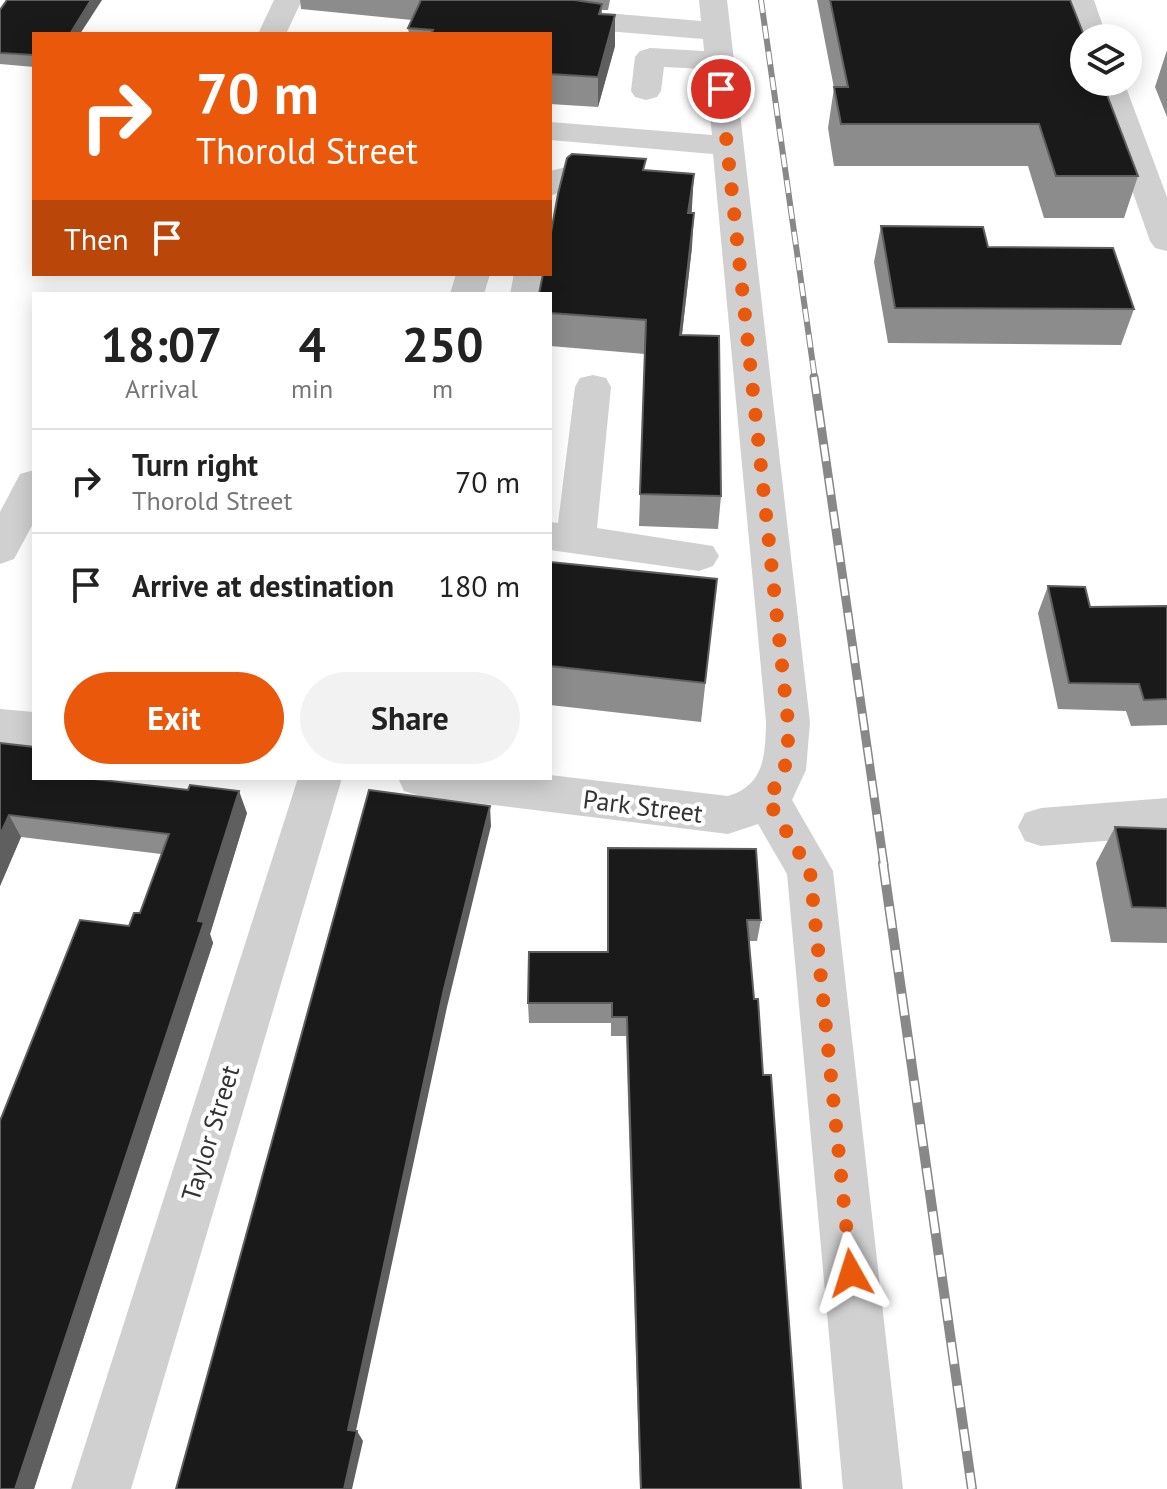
<!DOCTYPE html>
<html lang="en">
<head>
<meta charset="utf-8">
<style>
	:root { --surface:#fff; --page:#f2f2f2; --text:#222; --muted:#767676; --line:#e0e0e0; --accent:#ea580c }
	body { margin:0; font-family:"PT Sans",sans-serif; background:var(--page); color:var(--text); height:100vh; display:flex; flex-direction:column; font-size:30px; white-space:nowrap }
	* { box-sizing:border-box; margin:0 }
	p { font-size:26px; color:var(--muted) }
	.icon { flex:none; width:44px; height:44px; fill:none; stroke:currentColor; stroke-width:2; stroke-linecap:round; stroke-linejoin:round }
	.map { position:relative; flex:1; overflow:hidden }
	.details { position:absolute; left:32px; top:292px; width:520px; height:488px; display:flex; flex-direction:column; background:var(--surface); border-radius:0px; box-shadow:0 4px 20px #0003 }
	.details>* { flex:none }
	.hud { position:absolute; left:32px; top:32px; width:520px; height:244px; border-radius:0px; box-shadow:0 4px 20px #0003; background:#ea580c; color:#fff; overflow:hidden }
	.buttons { position:absolute; left:1070px; top:24px; display:grid; gap:16px }
	.buttons a { display:grid; place-items:center; width:72px; height:72px; border-radius:50%; background:var(--surface); box-shadow:0 4px 20px #0003; font-size:40px }
	.pin { position:absolute; display:grid; place-items:center; width:68px; height:68px; color:#fff; margin:-34px; border:4px solid #fff; border-radius:50%; box-shadow:0 2px 8px #0007 }
	.me { position:absolute; width:88px; margin:-44px; rotate:354deg; stroke-linejoin:round; filter:drop-shadow(0 0 6px #0008) }
	.turn { display:flex; align-items:center; gap:28px; height:168px; padding:0 32px; font-size:36px }
	.turn .icon { width:104px; height:104px; stroke-width:2.5 }
	.turn b { display:block; font-size:56px; line-height:68px }
	.then { display:flex; align-items:center; height:76px; padding:0 32px; background:#0003; gap:16px; font-size:30px }
	.eta { display:flex; justify-content:space-evenly; align-items:center; height:136px; text-align:center }
	.eta b { font-size:48px; font-weight:700; line-height:56px }
	.button { display:flex; gap:16px; margin-top:auto; padding:16px 32px }
	.button a { flex:1; height:92px; border-radius:48px; background:var(--accent); color:#fff; font-size:32px; font-weight:700; line-height:92px; text-align:center }
	.button a+a { background:var(--page); color:var(--text) }
	ul { padding:0; list-style:none }
	li { display:flex; align-items:center; gap:24px; height:104px; padding:0 32px; border-top:2px solid var(--line) }
	li div { flex:1 }
	li b { display:block; font-size:30px }
	li em { font-style:normal }
	.map>svg:first-child { display:block }
	.lines { fill:none; stroke-linecap:round; stroke-linejoin:round }
	.minor { fill:#d0d0d0; fill-rule:evenodd }
	.rail-far2-casing { stroke:#888; stroke-width:6 }
	.rail-far1-casing { stroke:#888; stroke-width:9 }
	.rail-casing { stroke:#888; stroke-width:10 }
	.rail-far2 { stroke:#fff; stroke-width:4; stroke-dasharray:13; stroke-linecap:butt }
	.rail-far1 { stroke:#fff; stroke-width:6; stroke-dasharray:17; stroke-linecap:butt }
	.rail { stroke:#fff; stroke-width:7; stroke-dasharray:22; stroke-linecap:butt }
	.wall { fill:#8c8c8c }
	.shaded-wall { fill:#5f5f5f }
	.building { fill:#1a1a1a; stroke:#5f5f5f; stroke-width:2 }
	.route { stroke:#ea580c; stroke-width:14; stroke-dasharray:0 25.2 }
	.labels { text-anchor:middle; dominant-baseline:central; stroke-width:8; stroke-linejoin:round; paint-order:stroke }
	.street-label { font-size:26px; fill:#333; stroke:#fff }
</style>
</head>
<body>
<div class="map">
<svg width="1167" height="1489" viewBox="0 0 1167 1489">
	<rect width="100%" height="100%" fill="#fff"/>
	<g class="lines">
		<g class="minor">
			<path d="M 274,0 L 302,0 L 286,34 L 258,34 Z"/>
			<path d="M 699,0 L 727,0 L 810,722 L 806,770 L 792,800 L 833,871 L 903,1489 L 843,1489 L 787,874 L 758,824 L 728,834 L 420,796 L 404,791 L 398,778 L 550,778 L 550,775 L 728,796 C 765,785 765,755 766,722 L 713,154 L 550,140 L 550,122 L 712,135 L 705,69 L 664,67 L 661,91 L 657,97 L 646,100 L 635,97 L 631,91 L 635,57 L 640,51 L 650,48 L 704,51 L 703,39 L 570,28 L 560,25 L 556,19 L 560,13 L 570,10 L 701,21 Z"/>
			<path d="M 1066,0 L 1094,0 L 1107,38 L 1084,38 L 1083,44 Z"/>
			<path d="M 1094,82 L 1124,82 L 1167,197 L 1167,251 L 1155,248 L 1150,241 Z"/>
			<path d="M 575,165 L 634,171 L 639,178 L 634,185 C 614,190 593,179 574,184 C 565,187 560,193 550,196 L 550,171 Z"/>
			<path d="M 456,274 L 490,274 L 484,294 L 450,294 Z"/>
			<path d="M 514,274 L 548,274 L 544,294 L 510,294 Z"/>
			<path d="M 593,375 L 606,378 L 611,387 L 597,528 L 713,546 L 719,556 L 713,566 L 699,571 L 550,550 L 550,522 L 558,523 L 575,387 L 580,378 Z"/>
			<path d="M 34,470 L 34,522 L 14,559 L 0,564 L 0,512 L 20,474 Z"/>
			<path d="M 0,709 L 34,712 L 34,748 L 0,743 Z"/>
			<path d="M 298,778 L 342,778 L 131,1489 L 71,1489 Z"/>
			<path d="M 1167,798 L 1167,836 L 1041,846 L 1025,841 L 1018,827 L 1025,813 L 1041,808 Z"/>
		</g>
		<defs>
			<path id="rail-far2" d="M 761,0 L 815,379"/>
			<path id="rail-far1" d="M 814,377 L 884,865"/>
			<path id="rail" d="M 883,863 L 972,1489"/>
		</defs>
		<use href="#rail-far2" class="rail-far2-casing"/>
		<use href="#rail-far1" class="rail-far1-casing"/>
		<use href="#rail" class="rail-casing"/>
		<use href="#rail-far2" class="rail-far2"/>
		<use href="#rail-far1" class="rail-far1"/>
		<use href="#rail" class="rail"/>
	</g>
	<g class="wall">
		<path d="M 300,0 L 610,0 L 608,10 L 602,10 L 602,14 L 615,46 L 598,107 L 550,104 L 550,34 L 409,34 L 408,28 L 412,20 L 301,9 Z"/>
		<path d="M 817,0 L 1070,0 L 1138,176 L 1124,218 L 1044,218 L 1028,166 L 834,166 L 828,128 L 834,88 Z"/>
		<path d="M 0,10 L 34,34 L 34,67 L 0,64 Z"/>
		<path d="M 1167,50 L 1167,117 L 1155,87 Z"/>
		<path d="M 645,170 L 692,207 L 692,247 L 682,335 L 721,496 L 718,529 L 639,526 L 645,354 L 550,346 L 550,294 Z"/>
		<path d="M 881,226 L 988,247 L 1134,309 L 1121,345 L 888,343 L 874,262 Z"/>
		<path d="M 550,562 L 717,579 L 701,722 L 550,705 Z"/>
		<path d="M 1048,586 L 1090,607 L 1167,606 L 1167,725 L 1131,726 L 1126,711 L 1058,709 L 1038,613 Z"/>
		<path d="M 0,743 L 34,778 L 93,778 L 247,813 L 210,934 L 213,943 L 34,1489 L 0,1489 L 129,926 L 140,913 L 161,854 L 21,837 L 0,886 Z"/>
		<path d="M 1115,827 L 1167,829 L 1167,943 L 1111,942 L 1096,863 Z"/>
		<path d="M 608,870 L 761,920 L 757,941 L 749,941 L 754,999 L 763,1075 L 801,1489 L 640,1489 L 626,1036 L 611,1036 L 611,1023 L 529,1023 L 528,1003 L 608,952 Z"/>
	</g>
	<g class="shaded-wall">
		<path d="M 91,0 L 102,0 L 80,34 L 70,34 Z"/>
		<path d="M 615,15 L 615,46 L 598,107 L 598,77 Z"/>
		<path d="M 694,174 L 692,207 L 686,246 L 688,213 Z"/>
		<path d="M 694,213 L 692,247 L 678,368 L 680,335 Z"/>
		<path d="M 239,791 L 247,813 L 210,934 L 213,943 L 34,1489 L 15,1489 Z"/>
		<path d="M 490,806 L 491,826 L 447,1007 L 354,1440 L 348,1430 L 444,989 Z"/>
		<path d="M 9,815 L 21,837 L 0,886 L 0,835 Z"/>
		<path d="M 357,1431 L 363,1441 L 352,1489 L 344,1489 Z"/>
	</g>
	<g class="building">
		<path d="M 7,0 L 91,0 L 70,34 L 34,34 L 34,55 L 0,53 L 0,10 Z"/>
		<path d="M 421,0 L 574,0 L 602,4 L 599,14 L 615,15 L 598,77 L 550,74 L 550,34 L 431,34 L 433,30 L 408,28 Z"/>
		<path d="M 830,0 L 1070,0 L 1085,38 L 1084,82 L 1102,82 L 1138,176 L 1056,176 L 1039,124 L 841,124 L 834,87 L 848,87 Z"/>
		<path d="M 572,154 L 646,159 L 643,170 L 694,174 L 688,213 L 694,213 L 680,335 L 719,336 L 721,496 L 640,494 L 646,320 L 550,313 L 550,294 L 539,294 L 543,274 L 550,274 L 550,238 L 558,194 L 567,158 Z"/>
		<path d="M 881,226 L 983,227 L 988,247 L 1113,248 L 1134,309 L 895,308 Z"/>
		<path d="M 550,562 L 717,579 L 705,683 L 550,666 Z"/>
		<path d="M 1048,586 L 1085,587 L 1090,607 L 1167,606 L 1167,699 L 1144,700 L 1139,684 L 1069,683 Z"/>
		<path d="M 0,743 L 34,747 L 34,778 L 85,778 L 188,790 L 190,785 L 239,791 L 198,921 L 204,922 L 15,1489 L 0,1489 L 0,1121 L 80,920 L 129,926 L 134,913 L 140,913 L 169,834 L 9,815 L 0,835 Z"/>
		<path d="M 369,790 L 490,806 L 444,989 L 348,1430 L 357,1431 L 344,1489 L 176,1489 Z"/>
		<path d="M 1115,827 L 1167,829 L 1167,908 L 1132,907 Z"/>
		<path d="M 608,848 L 756,849 L 761,920 L 747,920 L 754,999 L 758,999 L 763,1075 L 771,1075 L 801,1489 L 641,1489 L 627,1017 L 612,1017 L 612,1003 L 528,1003 L 529,952 L 608,952 Z"/>
	</g>
	<g class="lines">
		<path class="route" d="M 721,89 L 788,722 C 788,758 789,769 767,799 L 810,871 L 851,1273"/>
	</g>
	<g class="labels">
		<g class="street-label">
			<text transform="translate(643 806) rotate(7)">Park Street</text>
			<text transform="translate(210 1133) rotate(-73)">Taylor Street</text>
		</g>
	</g>
</svg>
<div class="buttons">
<a><svg class="icon" aria-label="layers" viewBox="0 0 24 24"><path d="M12 4l9 5-9 5-9-5zM3 14l9 5 9-5"/></svg></a>
</div>
<div class="pin" style="left:721px;top:89px;background:#d93025"><svg class="icon" aria-label="arrive" viewBox="0 0 24 24"><path d="M6 21V4h12l-3 4 3 4H6"/></svg></div>
<svg class="me" style="left:851px;top:1273px" viewBox="-20 -20 40 40"><path d="M0-17L14 15 0 8-14 15z" fill="#ea580c" stroke="#fff" stroke-width="4"/></svg>
<div class="hud">
<div class="turn"><svg class="icon" aria-label="right" viewBox="0 0 24 24"><path d="M7 20v-9h11M14 6l5 5-5 5"/></svg><div><b>70 m</b>Thorold Street</div></div>
<div class="then">Then<svg class="icon" aria-label="arrive" viewBox="0 0 24 24"><path d="M6 21V4h12l-3 4 3 4H6"/></svg></div>
</div>
<section class="details">
<div class="eta">
<div><b>18:07</b><p>Arrival</p></div>
<div><b>4</b><p>min</p></div>
<div><b>250</b><p>m</p></div>
</div>
<ul>
<li><svg class="icon" aria-label="right" viewBox="0 0 24 24"><path d="M7 20v-9h11M14 6l5 5-5 5"/></svg><div><b>Turn right</b><p>Thorold Street</p></div><em>70 m</em></li>
<li><svg class="icon" aria-label="arrive" viewBox="0 0 24 24"><path d="M6 21V4h12l-3 4 3 4H6"/></svg><div><b>Arrive at destination</b></div><em>180 m</em></li>
</ul>
<div class="button"><a>Exit</a><a>Share</a></div>
</section>
</div>
</body>
</html>
